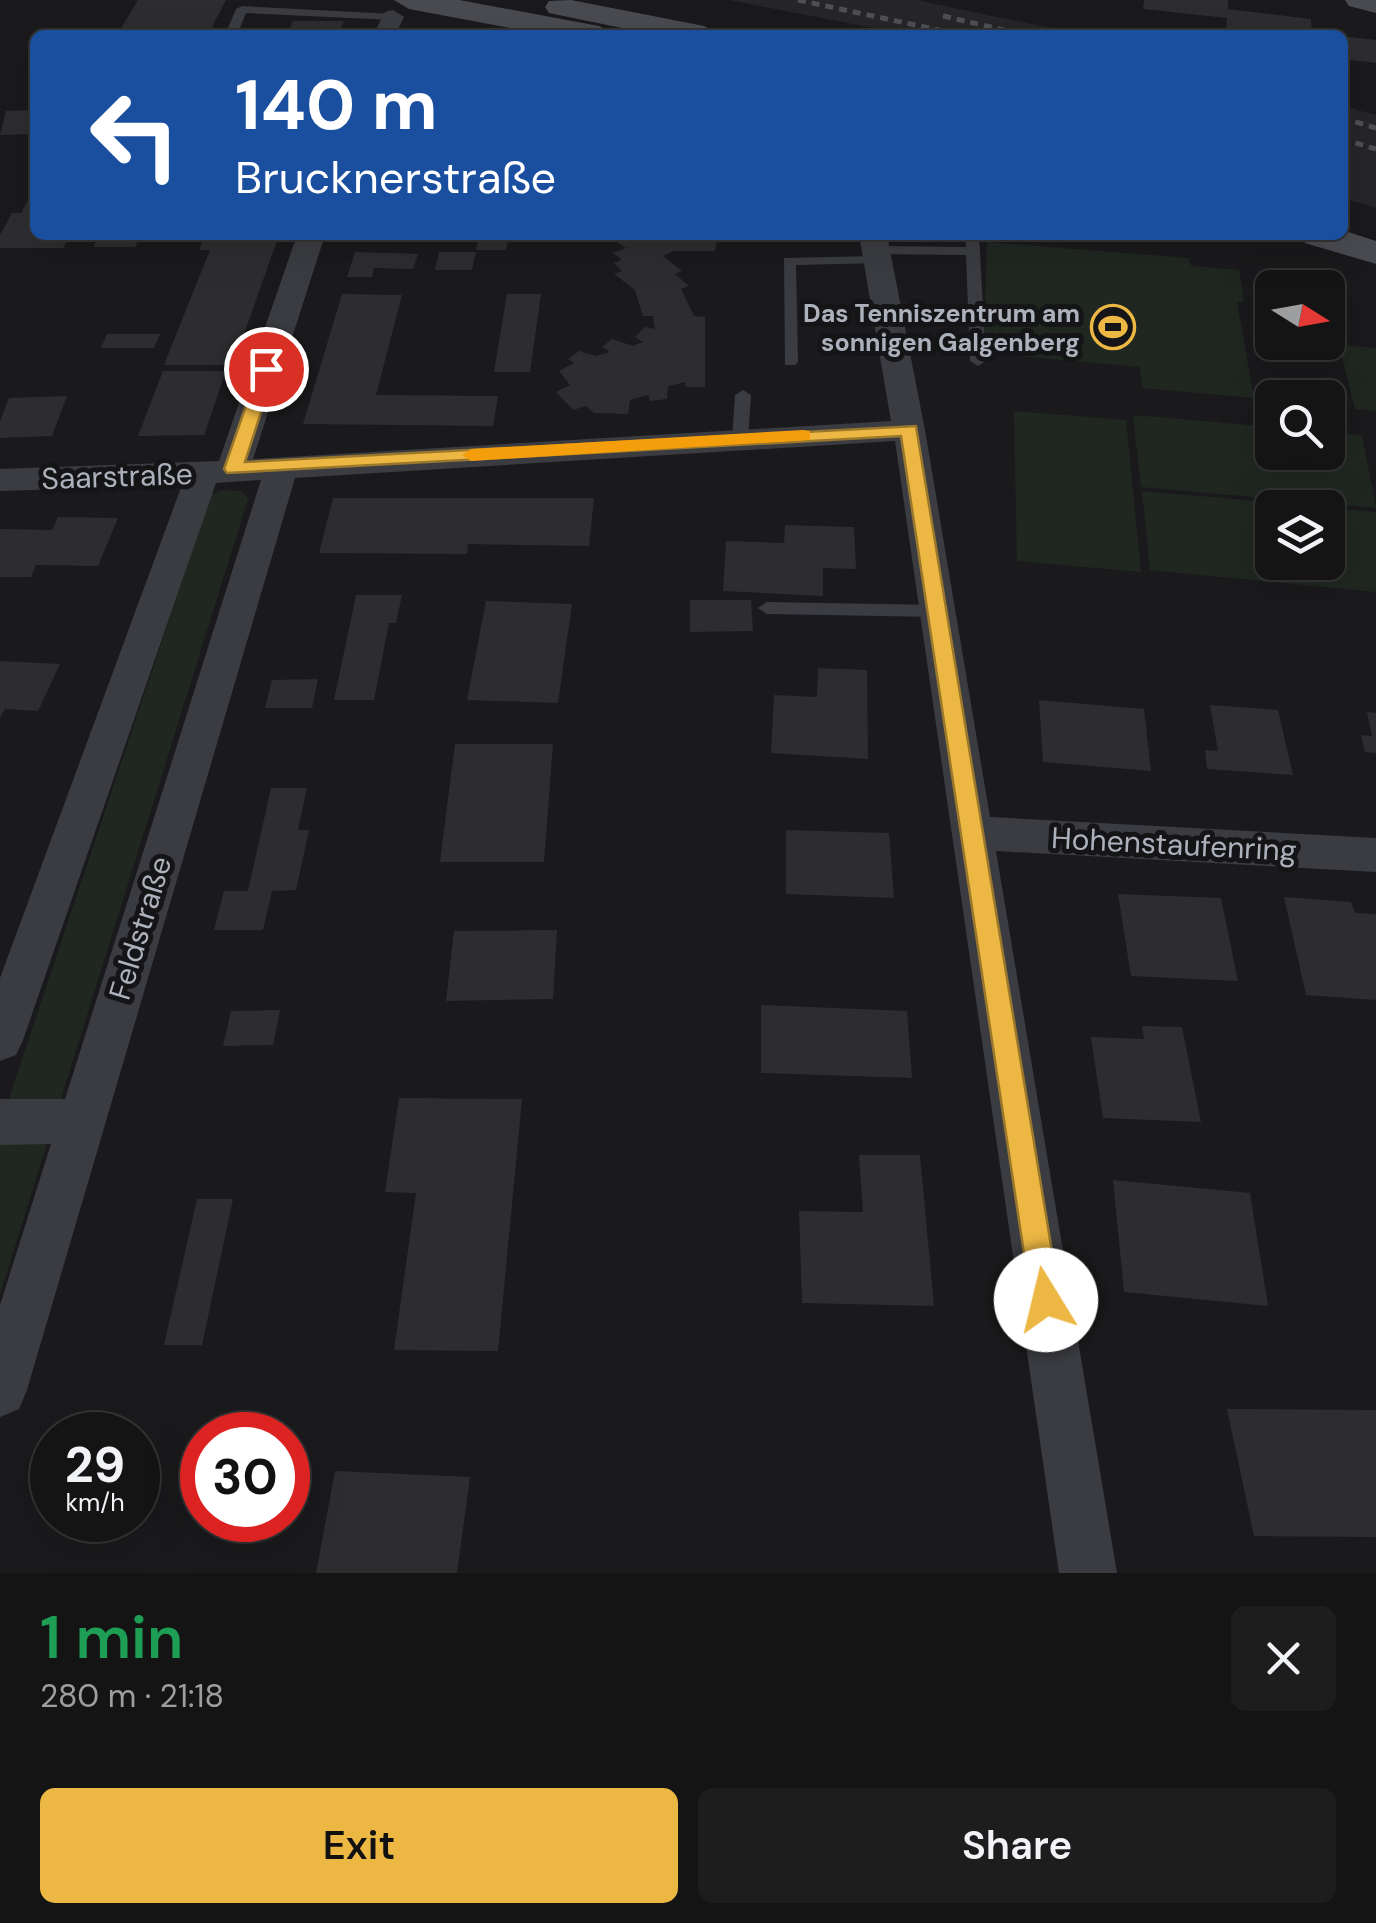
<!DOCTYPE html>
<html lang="en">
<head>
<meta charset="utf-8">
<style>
	:root { --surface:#141415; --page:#1d1d1e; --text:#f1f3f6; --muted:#9d9ea0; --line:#333334; --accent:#ecb743 }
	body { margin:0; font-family:"DM Sans",sans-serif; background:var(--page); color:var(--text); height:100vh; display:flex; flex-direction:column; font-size:38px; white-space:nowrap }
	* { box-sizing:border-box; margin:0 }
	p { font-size:32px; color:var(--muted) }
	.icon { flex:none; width:55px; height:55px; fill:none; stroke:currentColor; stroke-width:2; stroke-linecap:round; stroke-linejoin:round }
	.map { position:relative; height:1573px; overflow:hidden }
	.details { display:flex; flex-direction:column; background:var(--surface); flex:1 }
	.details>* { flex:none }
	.top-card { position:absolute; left:30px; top:30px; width:1318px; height:210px; border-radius:15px; box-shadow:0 10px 40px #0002,0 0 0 2px var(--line); background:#1a4fa0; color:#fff; overflow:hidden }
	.needle { width:65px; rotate:101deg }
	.buttons { position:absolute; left:1255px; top:270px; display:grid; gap:20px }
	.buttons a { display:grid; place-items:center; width:90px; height:90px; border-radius:15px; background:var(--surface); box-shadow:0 10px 40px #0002,0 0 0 2px var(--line); font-size:50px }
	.speed { position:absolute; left:30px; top:1412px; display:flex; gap:20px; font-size:50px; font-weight:700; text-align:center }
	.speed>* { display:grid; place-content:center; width:130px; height:130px; border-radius:50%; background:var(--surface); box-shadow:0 10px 40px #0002,0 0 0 2px var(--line); line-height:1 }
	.speed small { font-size:25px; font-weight:400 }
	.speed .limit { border:15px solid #d22; background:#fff; color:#111 }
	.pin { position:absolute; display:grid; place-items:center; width:85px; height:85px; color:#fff; margin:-42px; border:5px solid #fff; border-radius:50%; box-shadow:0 2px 10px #0007 }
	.me { position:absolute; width:110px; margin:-55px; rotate:351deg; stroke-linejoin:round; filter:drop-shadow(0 0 8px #0008) }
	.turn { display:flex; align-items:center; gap:35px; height:210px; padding:0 40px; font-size:45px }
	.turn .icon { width:130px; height:130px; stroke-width:2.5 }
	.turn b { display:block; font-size:70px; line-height:85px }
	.round { display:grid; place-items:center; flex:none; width:105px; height:105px; border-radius:15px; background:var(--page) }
	.overview { display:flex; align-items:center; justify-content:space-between; height:170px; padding:0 40px }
	h1 { font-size:60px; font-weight:600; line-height:75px; color:#1e9e55 }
	.button { display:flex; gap:20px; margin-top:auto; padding:20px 40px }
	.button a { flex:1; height:115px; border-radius:15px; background:var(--accent); color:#111; font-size:40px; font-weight:600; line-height:115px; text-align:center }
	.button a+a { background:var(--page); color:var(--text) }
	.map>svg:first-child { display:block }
	.built { fill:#262629 }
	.green { fill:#202721 }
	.building { fill:#2d2d30 }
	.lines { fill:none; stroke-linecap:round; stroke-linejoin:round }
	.lane { fill:#3b3c41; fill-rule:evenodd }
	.street { fill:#3b3c41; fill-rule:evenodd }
	.secondary { fill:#494b51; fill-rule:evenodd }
	.rail { stroke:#4e5056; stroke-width:5; stroke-dasharray:8 6; stroke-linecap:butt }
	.route { fill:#ecb743; stroke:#99772c; stroke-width:2.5 }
	.slow { fill:#f59e0b }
	.labels { text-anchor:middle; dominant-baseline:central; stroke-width:10; stroke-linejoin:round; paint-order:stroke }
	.far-poi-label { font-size:25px; font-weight:bold; fill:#adb1bb; stroke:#151517; text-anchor:end }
	.street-label { font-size:30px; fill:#adb1bb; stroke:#151517 }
</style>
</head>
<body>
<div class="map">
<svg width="1376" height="1573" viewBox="0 0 1376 1573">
	<rect width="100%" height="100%" fill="#1a1a1c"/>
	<g class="built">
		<path d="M 729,0 L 916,0 L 1084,35 L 910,35 Z"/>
		<path d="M 1343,106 L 1376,115 L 1376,208 L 1343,198 Z"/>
	</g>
	<g class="green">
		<path d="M 987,242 L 1189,258 L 1191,266 L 1239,270 L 1244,301 L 1237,302 L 1254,398 L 1142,388 L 1140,367 L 984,353 Z"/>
		<path d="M 1339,345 L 1376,348 L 1376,411 L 1355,409 Z"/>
		<path d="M 1014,411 L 1126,420 L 1141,572 L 1017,561 Z"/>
		<path d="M 1133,415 L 1272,427 L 1272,452 L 1328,452 L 1328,432 L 1362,435 L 1376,508 L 1141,487 Z"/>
		<path d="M 223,490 L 241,491 L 248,499 L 0,1294 L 0,1125 L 211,495 Z"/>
		<path d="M 1142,491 L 1326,507 L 1272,508 L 1272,562 L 1328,562 L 1328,508 L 1376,512 L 1376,592 L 1150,570 Z"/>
	</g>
	<g class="building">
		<path d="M 138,0 L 226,0 L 208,35 L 117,35 Z"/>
		<path d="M 1144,0 L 1228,0 L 1228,9 L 1311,19 L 1312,35 L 1226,30 L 1227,18 L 1143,9 Z"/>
		<path d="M 293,21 L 344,21 L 338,35 L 287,35 Z"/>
		<path d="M 1342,36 L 1376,40 L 1376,63 L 1342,59 Z"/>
		<path d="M 35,110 L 35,134 L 0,135 L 6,111 Z"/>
		<path d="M 35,187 L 35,235 L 70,235 L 63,248 L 0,248 L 0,235 L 12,213 L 21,213 Z"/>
		<path d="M 100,235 L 141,235 L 135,247 L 93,247 Z"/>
		<path d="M 205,235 L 279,235 L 233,365 L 164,365 L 210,250 L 199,250 Z"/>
		<path d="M 479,235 L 509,235 L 506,250 L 476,250 Z"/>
		<path d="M 628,235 L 750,235 L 750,240 L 717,238 L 715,251 L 674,251 L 663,256 L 682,271 L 675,274 L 689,286 L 681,289 L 694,316 L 705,317 L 705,387 L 685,387 L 686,382 L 668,386 L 667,399 L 650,401 L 648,395 L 630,400 L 628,414 L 594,413 L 586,406 L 573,410 L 556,392 L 570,385 L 559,371 L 574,363 L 568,359 L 579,351 L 596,356 L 610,352 L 602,347 L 612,339 L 633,346 L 643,342 L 635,337 L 645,327 L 655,329 L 653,316 L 643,316 L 635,290 L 614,274 L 622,271 L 614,263 L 622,260 L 613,253 L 626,248 L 616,241 Z"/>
		<path d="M 355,252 L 418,254 L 413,269 L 374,268 L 372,277 L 347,277 Z"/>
		<path d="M 439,252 L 476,252 L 472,270 L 435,270 Z"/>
		<path d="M 342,294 L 402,295 L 376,395 L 498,396 L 493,426 L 303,424 Z"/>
		<path d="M 507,294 L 541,294 L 530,372 L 494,372 Z"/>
		<path d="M 107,334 L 160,334 L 154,348 L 101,348 Z"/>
		<path d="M 163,371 L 226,371 L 204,435 L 138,436 Z"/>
		<path d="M 67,396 L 52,436 L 0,438 L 0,421 L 9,398 Z"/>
		<path d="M 333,498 L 594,498 L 589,546 L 468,544 L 467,554 L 319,553 Z"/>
		<path d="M 58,517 L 118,518 L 98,566 L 36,565 L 31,577 L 0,577 L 0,529 L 52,530 Z"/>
		<path d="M 785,525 L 854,527 L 856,569 L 823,568 L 823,596 L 723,591 L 726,541 L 784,543 Z"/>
		<path d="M 356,595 L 402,595 L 396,623 L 389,623 L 374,700 L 334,700 Z"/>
		<path d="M 690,600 L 751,600 L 753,631 L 690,632 Z"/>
		<path d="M 486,601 L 572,604 L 558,703 L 467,700 Z"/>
		<path d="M 0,661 L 60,664 L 38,711 L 5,709 L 0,718 Z"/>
		<path d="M 818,668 L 867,670 L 868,759 L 771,753 L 774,695 L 817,697 Z"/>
		<path d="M 318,679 L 312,708 L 265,708 L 272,680 Z"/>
		<path d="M 1039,700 L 1144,709 L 1151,771 L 1043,762 Z"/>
		<path d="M 1210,705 L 1278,710 L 1293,775 L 1207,769 L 1205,750 L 1218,751 Z"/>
		<path d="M 1367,712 L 1376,713 L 1376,753 L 1365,752 L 1361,735 L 1372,736 Z"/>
		<path d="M 455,744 L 553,744 L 544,862 L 440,862 Z"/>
		<path d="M 271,788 L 307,788 L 298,830 L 309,830 L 296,890 L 272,891 L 263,930 L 214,930 L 224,891 L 248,891 Z"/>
		<path d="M 786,830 L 889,833 L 894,898 L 786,894 Z"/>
		<path d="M 1118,894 L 1221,898 L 1238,981 L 1131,976 Z"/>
		<path d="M 1284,897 L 1351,902 L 1355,913 L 1376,914 L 1376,1000 L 1306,995 Z"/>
		<path d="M 557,930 L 553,999 L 446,1001 L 454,931 Z"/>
		<path d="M 761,1005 L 907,1011 L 912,1078 L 761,1073 Z"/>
		<path d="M 280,1010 L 273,1045 L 223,1046 L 231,1011 Z"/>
		<path d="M 1142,1026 L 1182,1027 L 1201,1122 L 1103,1118 L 1091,1037 L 1144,1039 Z"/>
		<path d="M 399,1098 L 522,1099 L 498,1351 L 394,1350 L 416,1193 L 385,1192 Z"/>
		<path d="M 859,1155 L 920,1155 L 934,1306 L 802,1303 L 799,1211 L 863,1212 Z"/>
		<path d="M 1113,1180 L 1250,1193 L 1268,1306 L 1124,1292 Z"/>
		<path d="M 197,1199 L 233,1199 L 202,1345 L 164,1345 Z"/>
		<path d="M 1227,1409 L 1376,1410 L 1376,1537 L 1254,1536 Z"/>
		<path d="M 335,1471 L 470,1477 L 457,1573 L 316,1573 Z"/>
	</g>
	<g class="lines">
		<g class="lane">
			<path d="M 242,6 L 393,14 L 399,17 L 393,20 L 246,13 L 237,35 L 225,35 L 236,9 Z"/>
			<path d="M 965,235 L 979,235 L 986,361 L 978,366 L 970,361 L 966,255 L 876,254 L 869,250 L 876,246 L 966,247 Z"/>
			<path d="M 1126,235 L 1165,235 L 1167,238 C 1158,245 1135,242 1126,235 Z"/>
			<path d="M 877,256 L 882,257 L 882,263 L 796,265 L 798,362 L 795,365 L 785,365 L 784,258 Z"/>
			<path d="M 743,390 L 751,395 L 748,439 L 740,444 L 732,439 L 735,395 Z"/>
			<path d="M 767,602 L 938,605 L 947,611 L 938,617 L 767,614 L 758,608 Z"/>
		</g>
		<g class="street">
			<path d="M 393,10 L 404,17 L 395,35 L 373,35 L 385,12 Z"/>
			<path d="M 297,235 L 325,235 L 253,459 L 891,421 L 859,235 L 887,235 L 925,430 L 990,817 L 1376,838 L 1376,872 L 996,851 L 1117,1573 L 1059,1573 L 895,441 L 295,478 L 27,1390 L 19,1409 L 0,1417 L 0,1305 L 51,1144 L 0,1145 L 0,1099 L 65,1099 L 261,480 L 216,483 L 23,1040 L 16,1055 L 0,1061 L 0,978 L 182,485 L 0,491 L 0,469 L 219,461 Z"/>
		</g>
		<g class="secondary">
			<path d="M 394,0 L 459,0 L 599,26 L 615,35 L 548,35 L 409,9 Z"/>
			<path d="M 571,0 L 704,26 L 720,35 L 656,35 L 549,13 L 545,7 L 549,1 Z"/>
			<path d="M 1345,0 L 1376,0 L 1376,13 L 1349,6 Z"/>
			<path d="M 1342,230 L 1376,241 L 1376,264 L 1305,243 L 1299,235 L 1342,235 Z"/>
		</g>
		<g class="rail">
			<path d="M 798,0 L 962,35"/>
			<path d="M 943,16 L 1025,35"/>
			<path d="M 1342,118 L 1376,128"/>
			<path d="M 1342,139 L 1376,149"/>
		</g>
	</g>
	<path class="route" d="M 260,365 L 275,369 L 245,462 L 916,426 L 1060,1300 L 1056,1311 L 1046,1315 L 1035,1311 L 1031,1300 L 901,436 L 227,473 L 224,469 Z"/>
	<path class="slow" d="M 803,430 L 810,431 L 810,440 L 471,461 L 462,455 L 471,449 Z"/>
	<defs>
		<symbol id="stadium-ring" viewBox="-11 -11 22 22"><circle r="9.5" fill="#151517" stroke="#ecb743" stroke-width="1.5"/><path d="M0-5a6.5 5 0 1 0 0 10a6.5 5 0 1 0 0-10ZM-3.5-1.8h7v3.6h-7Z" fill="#ecb743"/></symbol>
	</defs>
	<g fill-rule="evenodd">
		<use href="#stadium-ring" x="1088" y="302" width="50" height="50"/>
	</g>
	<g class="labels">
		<g class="far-poi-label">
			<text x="1080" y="313">Das Tenniszentrum am<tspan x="1080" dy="29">sonnigen Galgenberg</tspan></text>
		</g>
		<g class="street-label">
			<text transform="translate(117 476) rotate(-2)">Saarstraße</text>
			<text transform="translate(1174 844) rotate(3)">Hohenstaufenring</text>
			<text transform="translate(140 928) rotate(-73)">Feldstraße</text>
		</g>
	</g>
</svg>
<div class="buttons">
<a><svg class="needle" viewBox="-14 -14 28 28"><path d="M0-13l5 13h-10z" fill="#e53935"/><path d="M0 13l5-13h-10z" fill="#9d9ea0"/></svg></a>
<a><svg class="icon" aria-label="search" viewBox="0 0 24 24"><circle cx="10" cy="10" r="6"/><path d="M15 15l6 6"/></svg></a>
<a><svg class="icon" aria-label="layers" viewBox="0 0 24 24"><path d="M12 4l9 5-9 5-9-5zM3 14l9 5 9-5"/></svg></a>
</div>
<div class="speed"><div>29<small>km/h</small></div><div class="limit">30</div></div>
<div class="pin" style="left:266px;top:369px;background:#d93025"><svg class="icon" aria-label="arrive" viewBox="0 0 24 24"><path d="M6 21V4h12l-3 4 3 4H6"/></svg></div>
<svg class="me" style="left:1046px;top:1300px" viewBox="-20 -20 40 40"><circle r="19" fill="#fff"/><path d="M0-13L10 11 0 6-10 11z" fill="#ecb743"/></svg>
<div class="top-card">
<div class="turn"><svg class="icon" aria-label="left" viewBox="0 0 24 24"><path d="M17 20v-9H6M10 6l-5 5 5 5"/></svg><div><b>140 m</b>Brucknerstraße</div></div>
</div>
</div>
<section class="details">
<div class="overview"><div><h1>1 min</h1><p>280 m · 21:18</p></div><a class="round"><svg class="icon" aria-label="close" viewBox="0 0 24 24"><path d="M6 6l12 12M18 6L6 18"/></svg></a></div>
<div class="button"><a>Exit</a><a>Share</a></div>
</section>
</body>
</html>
